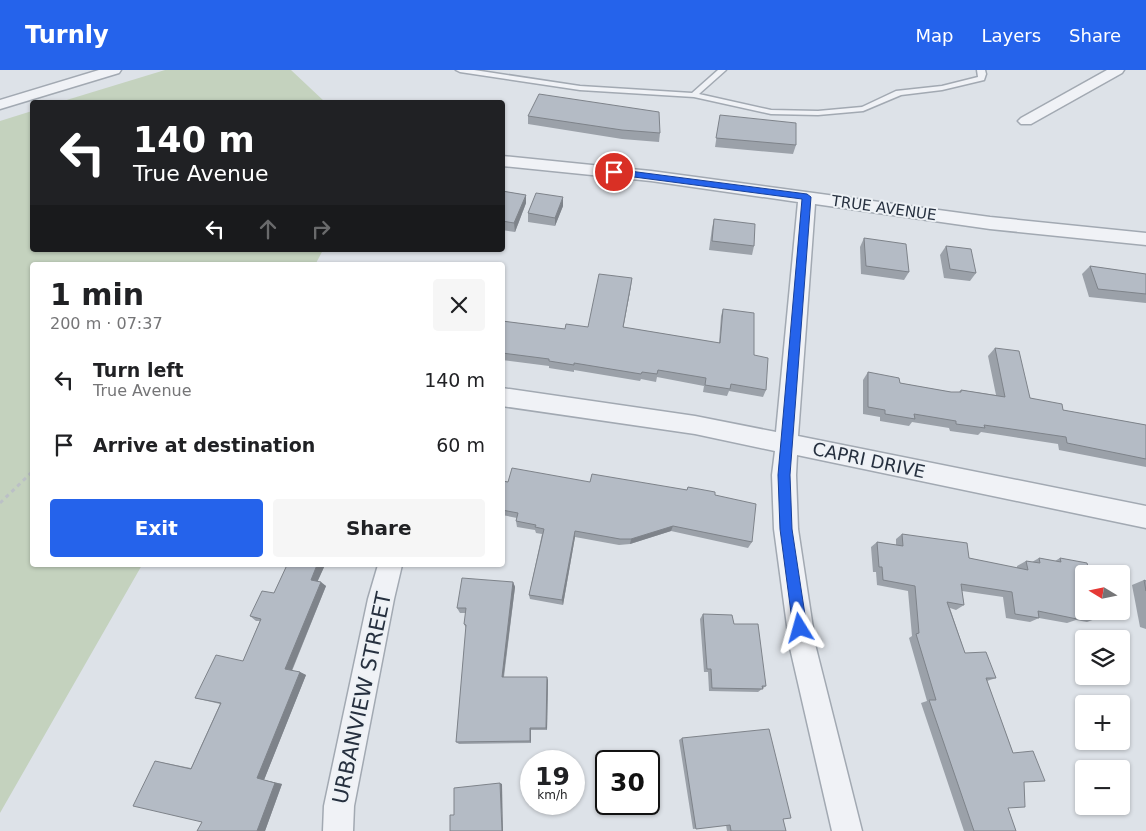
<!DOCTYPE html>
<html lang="en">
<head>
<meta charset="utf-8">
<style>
	:root { --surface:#fff; --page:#f6f6f6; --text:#202124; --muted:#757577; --accent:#2563eb }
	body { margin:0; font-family:"DejaVu Sans",sans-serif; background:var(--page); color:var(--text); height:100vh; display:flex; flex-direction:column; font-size:19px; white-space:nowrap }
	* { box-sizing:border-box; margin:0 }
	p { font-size:16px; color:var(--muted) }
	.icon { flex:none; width:28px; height:28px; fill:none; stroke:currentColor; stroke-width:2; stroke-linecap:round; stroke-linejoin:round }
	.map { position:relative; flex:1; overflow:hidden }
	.details { position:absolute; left:30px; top:192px; width:475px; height:305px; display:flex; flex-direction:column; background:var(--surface); border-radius:5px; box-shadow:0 1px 4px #0004 }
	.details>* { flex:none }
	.banner { position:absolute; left:30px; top:30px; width:475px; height:152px; border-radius:5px; box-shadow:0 1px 4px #0004; background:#202124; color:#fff; overflow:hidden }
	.needle { width:32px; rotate:280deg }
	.fabs { position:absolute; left:1075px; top:495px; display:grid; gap:10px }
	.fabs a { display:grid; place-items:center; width:55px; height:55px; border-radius:5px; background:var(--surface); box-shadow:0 1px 4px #0004; font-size:25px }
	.speed { position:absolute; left:520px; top:680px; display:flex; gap:10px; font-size:25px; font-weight:700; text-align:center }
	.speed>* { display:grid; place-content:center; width:65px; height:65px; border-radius:50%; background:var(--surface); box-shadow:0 1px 4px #0004; line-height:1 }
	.speed small { font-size:12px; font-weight:400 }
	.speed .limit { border:2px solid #111; border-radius:8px; background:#fff; color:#111 }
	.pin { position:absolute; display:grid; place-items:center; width:42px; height:42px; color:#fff; margin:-21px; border:2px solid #fff; border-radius:50%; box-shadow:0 1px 5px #0007 }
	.me { position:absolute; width:55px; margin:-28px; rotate:352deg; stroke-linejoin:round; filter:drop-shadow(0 0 4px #0008) }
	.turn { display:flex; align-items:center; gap:18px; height:105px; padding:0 20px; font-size:22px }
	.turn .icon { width:65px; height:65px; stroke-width:2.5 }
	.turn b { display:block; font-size:35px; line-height:42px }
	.lanes { display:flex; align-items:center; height:48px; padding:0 20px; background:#0003; justify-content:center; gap:25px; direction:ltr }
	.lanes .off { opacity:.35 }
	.round { display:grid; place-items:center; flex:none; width:52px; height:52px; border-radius:5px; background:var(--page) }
	.head { display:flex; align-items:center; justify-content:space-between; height:85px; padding:0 20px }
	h1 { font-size:30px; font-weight:600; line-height:38px }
	.button { display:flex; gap:10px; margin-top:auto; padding:10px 20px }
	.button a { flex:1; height:58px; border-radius:5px; background:var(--accent); color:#fff; font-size:20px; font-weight:600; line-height:58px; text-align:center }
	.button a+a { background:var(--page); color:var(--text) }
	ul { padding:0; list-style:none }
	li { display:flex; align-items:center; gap:15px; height:65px; padding:0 20px }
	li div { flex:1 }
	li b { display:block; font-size:19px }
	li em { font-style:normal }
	header { display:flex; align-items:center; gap:30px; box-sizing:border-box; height:70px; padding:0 25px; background:var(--accent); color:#fff }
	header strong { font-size:24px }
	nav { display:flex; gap:28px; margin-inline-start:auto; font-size:18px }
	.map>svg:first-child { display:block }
	.green { fill:#c4d2be }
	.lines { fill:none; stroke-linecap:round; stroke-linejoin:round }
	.lane-casing { stroke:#a2a9b2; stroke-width:3 }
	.street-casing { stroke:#a2a9b2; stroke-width:3 }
	.path { stroke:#bbc0c6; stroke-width:3; stroke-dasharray:4 4; stroke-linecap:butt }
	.lane { fill:#f0f2f6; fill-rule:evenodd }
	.street { fill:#f0f2f6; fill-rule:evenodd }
	.wall { fill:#9ba1a9 }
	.shaded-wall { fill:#7e838a }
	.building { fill:#b4bbc5; stroke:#7e838a }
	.route { fill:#2563eb; stroke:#184099 }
	.labels { text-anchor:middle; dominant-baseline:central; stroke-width:4; stroke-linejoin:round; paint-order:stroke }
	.far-street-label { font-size:15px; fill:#26303f; stroke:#edf1f5 }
	.street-label { font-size:18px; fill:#26303f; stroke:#edf1f5 }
	.near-street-label { font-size:21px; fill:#26303f; stroke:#edf1f5 }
</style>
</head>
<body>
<header>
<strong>Turnly</strong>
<nav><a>Map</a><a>Layers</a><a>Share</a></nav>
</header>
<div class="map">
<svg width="1146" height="761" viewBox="0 0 1146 761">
	<rect width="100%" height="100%" fill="#dde2e8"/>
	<g class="green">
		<path d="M 165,0 L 291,0 L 325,32 L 60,32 Z"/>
		<path d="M 32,41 L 32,180 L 323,180 L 315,195 L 32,195 L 32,495 L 142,495 L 0,743 L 0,51 Z"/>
	</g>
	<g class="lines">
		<defs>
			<path id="lane" d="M 456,0 L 474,0 L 580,16 L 692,23 L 718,0 L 726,0 L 699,24 L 771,40 L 818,41 L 862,37 L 896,21 L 942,16 L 978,7 L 977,0 L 985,0 L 986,4 L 984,10 L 942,20 L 901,25 L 863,41 L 818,45 L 771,44 L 694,27 L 580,20 L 460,2 Z"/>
			<g id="street">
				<path d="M 99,0 L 121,0 L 119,3 L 0,39 L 0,30 Z"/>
				<path d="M 1107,0 L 1124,0 L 1122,3 L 1031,54 L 1021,54 L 1018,51 L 1021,48 Z"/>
				<path d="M 502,86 L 651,101 L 990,147 L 1146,163 L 1146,175 L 990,159 L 815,134 L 798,366 L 1146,436 L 1146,458 L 797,385 L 796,405 L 798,459 L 816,578 L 862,761 L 832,761 L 790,578 L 774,459 L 772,405 L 775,381 L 695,364 L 502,336 L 502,318 L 695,346 L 776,362 L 798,132 L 651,111 L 502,96 Z"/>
				<path d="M 378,495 L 402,495 L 394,529 L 354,736 L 353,761 L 323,761 L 324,736 L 368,529 Z"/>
			</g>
		</defs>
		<use href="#lane" class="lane-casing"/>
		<use href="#street" class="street-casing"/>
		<path class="path" d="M 0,433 L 32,402"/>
		<use href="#lane" class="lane"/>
		<use href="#street" class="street"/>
	</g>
	<g class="wall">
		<path d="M 720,45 L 796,75 L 793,84 L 715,77 Z"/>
		<path d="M 528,46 L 660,63 L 659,72 L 622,69 L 528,54 Z"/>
		<path d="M 502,121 L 526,125 L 526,133 L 515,162 L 502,160 Z"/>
		<path d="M 563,136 L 555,156 L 528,152 L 528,143 Z"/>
		<path d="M 714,149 L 754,176 L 752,185 L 709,180 L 712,158 Z"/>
		<path d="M 864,168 L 909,202 L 904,210 L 861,204 L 860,177 Z"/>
		<path d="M 946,176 L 976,203 L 970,211 L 944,208 L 940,185 Z"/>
		<path d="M 1090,196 L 1146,204 L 1146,233 L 1089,227 L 1082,204 Z"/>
		<path d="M 631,216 L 623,257 L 719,273 L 721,246 L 723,239 L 754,285 L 766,320 L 763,327 L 729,321 L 727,326 L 703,322 L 704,316 L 657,307 L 656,312 L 641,309 L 640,311 L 574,300 L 574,302 L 549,298 L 549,296 L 502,290 L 502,251 L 565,259 L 588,257 Z"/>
		<path d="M 995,278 L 1030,328 L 1063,340 L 1146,355 L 1146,397 L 1059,380 L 1058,374 L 981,362 L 978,365 L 950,361 L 949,358 L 912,352 L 909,356 L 880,351 L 880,347 L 863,344 L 863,310 L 868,302 L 900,313 L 951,322 L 959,322 L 961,320 L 996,325 L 988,286 Z"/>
		<path d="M 502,411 L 508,412 L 590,412 L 687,420 L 688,417 L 715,425 L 752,472 L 748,478 L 671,461 L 630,474 L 619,475 L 575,467 L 563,535 L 530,529 L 529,525 L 542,464 L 536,463 L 535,460 L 517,457 L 516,451 L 517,448 L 502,445 Z"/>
		<path d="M 902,464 L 969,488 L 1017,498 L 1017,496 L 1026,491 L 1032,492 L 1039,488 L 1055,491 L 1060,488 L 1098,548 L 1087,552 L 1076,550 L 1067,553 L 1039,548 L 1030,552 L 1006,548 L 1003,527 L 962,521 L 964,535 L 956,540 L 950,538 L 965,583 L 996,608 L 987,611 L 1024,713 L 1008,738 L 1016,761 L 964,761 L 921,633 L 927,631 L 909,568 L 912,566 L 908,521 L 877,515 L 876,502 L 873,502 L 871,477 L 877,472 L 896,475 L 896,469 Z"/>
		<path d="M 287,495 L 325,495 L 317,511 L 326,516 L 292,601 L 300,602 L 306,605 L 264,710 L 282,714 L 265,761 L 197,761 L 202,752 L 155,691 L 191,698 L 220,634 L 195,628 L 243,591 L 260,551 L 256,551 L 250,546 L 274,523 Z"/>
		<path d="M 1144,510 L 1146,511 L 1146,559 L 1140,557 L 1132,515 Z"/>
		<path d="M 513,512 L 515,517 L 504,607 L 548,610 L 547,660 L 531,660 L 531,673 L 459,674 L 456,672 L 466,558 L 464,554 L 466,543 L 460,543 L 457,538 Z"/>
		<path d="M 703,544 L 734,554 L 766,616 L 758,622 L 709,621 L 708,602 L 704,602 L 700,549 Z"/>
		<path d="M 682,668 L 783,749 L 786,761 L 727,761 L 726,755 L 693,759 L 679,670 Z"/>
	</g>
	<g class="shaded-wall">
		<path d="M 526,125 L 526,133 L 515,162 L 514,153 Z"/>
		<path d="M 563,127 L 563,136 L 555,156 L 555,148 Z"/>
		<path d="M 632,208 L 631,216 L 622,265 L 623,257 Z"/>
		<path d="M 673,456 L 671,461 L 630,474 L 631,469 Z"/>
		<path d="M 575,461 L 575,467 L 563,535 L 562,530 Z"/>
		<path d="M 317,495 L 325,495 L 316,515 L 311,510 Z"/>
		<path d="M 321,512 L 326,516 L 291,602 L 285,599 Z"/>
		<path d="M 513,512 L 515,517 L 503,610 L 502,607 Z"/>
		<path d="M 300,602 L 306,605 L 264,710 L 282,714 L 265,761 L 257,761 L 257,708 Z"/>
		<path d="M 547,607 L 548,610 L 547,660 L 546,658 Z"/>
		<path d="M 530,658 L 531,660 L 531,673 L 530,671 Z"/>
		<path d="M 500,713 L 502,714 L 503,761 L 502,761 Z"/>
	</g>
	<g class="building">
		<path d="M 539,24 L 659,42 L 660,63 L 622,60 L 528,46 Z"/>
		<path d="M 720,45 L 796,53 L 796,75 L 716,68 Z"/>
		<path d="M 502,121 L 526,125 L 514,153 L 502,151 Z"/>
		<path d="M 536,123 L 563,127 L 555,148 L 528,143 Z"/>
		<path d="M 714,149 L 755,154 L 754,176 L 712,171 Z"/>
		<path d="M 864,168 L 906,174 L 909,202 L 866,196 Z"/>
		<path d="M 946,176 L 971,179 L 976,203 L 950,199 Z"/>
		<path d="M 1090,196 L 1146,204 L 1146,224 L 1098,219 Z"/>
		<path d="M 599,204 L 632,208 L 623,257 L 720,273 L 723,239 L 754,243 L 754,285 L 768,288 L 766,320 L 731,314 L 730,319 L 705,315 L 706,308 L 658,300 L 657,304 L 642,302 L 641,304 L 574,293 L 574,295 L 549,291 L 549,289 L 502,283 L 502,251 L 565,259 L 566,254 L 588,257 Z"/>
		<path d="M 995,278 L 1019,281 L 1030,328 L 1062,334 L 1063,340 L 1146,355 L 1146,389 L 1067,373 L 1066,367 L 984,355 L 985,358 L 956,354 L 956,351 L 914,344 L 915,349 L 885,344 L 885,340 L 868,337 L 868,302 L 899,308 L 900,313 L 951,322 L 961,322 L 961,320 L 1005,327 Z"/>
		<path d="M 512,398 L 590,412 L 592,404 L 687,420 L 688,417 L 715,422 L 715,425 L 756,434 L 752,472 L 673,456 L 631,469 L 620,469 L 575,461 L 562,530 L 529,525 L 544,459 L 535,457 L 536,455 L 516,451 L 518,443 L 502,440 L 502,411 L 508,412 Z"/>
		<path d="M 902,464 L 967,473 L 969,488 L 1028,500 L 1026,491 L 1040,493 L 1039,488 L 1061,492 L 1060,488 L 1087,493 L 1090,504 L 1084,504 L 1084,541 L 1097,541 L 1098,548 L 1076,543 L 1077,549 L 1038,541 L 1039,548 L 1015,544 L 1012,522 L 961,514 L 964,535 L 947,532 L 965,583 L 986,582 L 996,608 L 986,608 L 1013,683 L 1033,681 L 1045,711 L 1024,712 L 1025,737 L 1008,738 L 1016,761 L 974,761 L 929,630 L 936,630 L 916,564 L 919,563 L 915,516 L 883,510 L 882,497 L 879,497 L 877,472 L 903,476 Z"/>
		<path d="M 287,495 L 317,495 L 311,510 L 321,512 L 285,599 L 300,602 L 257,708 L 275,713 L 257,761 L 197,761 L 202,752 L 133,736 L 155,691 L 191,699 L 221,633 L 195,628 L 216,585 L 243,591 L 261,549 L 250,546 L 262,521 L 274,523 Z"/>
		<path d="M 462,508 L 513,512 L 502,607 L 547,607 L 546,658 L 530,658 L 530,671 L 456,672 L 466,555 L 464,554 L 466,538 L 457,538 Z"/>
		<path d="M 1144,510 L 1146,511 L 1146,521 Z"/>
		<path d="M 703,544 L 732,545 L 734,554 L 758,554 L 766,616 L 762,616 L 763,619 L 712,618 L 711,599 L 707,599 Z"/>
		<path d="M 769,659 L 791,748 L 783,749 L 786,761 L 731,761 L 730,755 L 696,759 L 682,668 Z"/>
		<path d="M 500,713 L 502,761 L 450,761 L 450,745 L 454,745 L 454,718 Z"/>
	</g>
	<path class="route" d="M 614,99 L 807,124 L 811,127 L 790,405 L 792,459 L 807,558 L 805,562 L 800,564 L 795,562 L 793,558 L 780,459 L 778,405 L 802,129 L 611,104 L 611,100 Z"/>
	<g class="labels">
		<g class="far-street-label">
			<text transform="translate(884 138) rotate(8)">TRUE AVENUE</text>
		</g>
		<g class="street-label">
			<text transform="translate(869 390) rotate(12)">CAPRI DRIVE</text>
		</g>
		<g class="near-street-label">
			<text transform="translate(362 628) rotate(-78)">URBANVIEW STREET</text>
		</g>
	</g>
</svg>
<div class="fabs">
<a><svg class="needle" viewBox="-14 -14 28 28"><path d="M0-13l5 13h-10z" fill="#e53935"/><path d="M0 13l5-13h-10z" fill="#757577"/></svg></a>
<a><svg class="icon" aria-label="layers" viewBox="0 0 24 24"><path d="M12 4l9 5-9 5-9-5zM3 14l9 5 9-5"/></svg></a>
<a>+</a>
<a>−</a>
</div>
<div class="speed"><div>19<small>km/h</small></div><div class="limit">30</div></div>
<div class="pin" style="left:614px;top:102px;background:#d93025"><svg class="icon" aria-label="arrive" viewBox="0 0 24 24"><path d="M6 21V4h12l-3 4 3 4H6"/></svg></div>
<svg class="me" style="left:800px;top:558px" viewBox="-20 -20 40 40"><path d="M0-17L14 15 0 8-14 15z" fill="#2563eb" stroke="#fff" stroke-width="4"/></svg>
<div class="banner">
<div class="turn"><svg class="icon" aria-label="left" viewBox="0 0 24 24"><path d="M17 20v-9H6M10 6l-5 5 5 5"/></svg><div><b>140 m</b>True Avenue</div></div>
<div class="lanes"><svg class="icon" aria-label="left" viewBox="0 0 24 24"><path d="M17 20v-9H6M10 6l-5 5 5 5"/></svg><svg class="icon off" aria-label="ahead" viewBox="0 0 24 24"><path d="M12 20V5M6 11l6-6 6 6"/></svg><svg class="icon off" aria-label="right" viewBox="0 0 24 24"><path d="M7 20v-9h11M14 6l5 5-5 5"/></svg></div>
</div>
<section class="details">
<div class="head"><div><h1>1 min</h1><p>200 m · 07:37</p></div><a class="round"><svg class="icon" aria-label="close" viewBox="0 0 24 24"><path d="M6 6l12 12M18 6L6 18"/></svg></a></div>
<ul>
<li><svg class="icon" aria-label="left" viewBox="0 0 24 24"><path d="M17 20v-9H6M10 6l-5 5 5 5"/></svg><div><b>Turn left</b><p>True Avenue</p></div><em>140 m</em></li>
<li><svg class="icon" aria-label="arrive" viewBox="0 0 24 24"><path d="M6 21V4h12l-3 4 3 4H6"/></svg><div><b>Arrive at destination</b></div><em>60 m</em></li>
</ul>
<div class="button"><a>Exit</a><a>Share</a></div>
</section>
</div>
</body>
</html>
